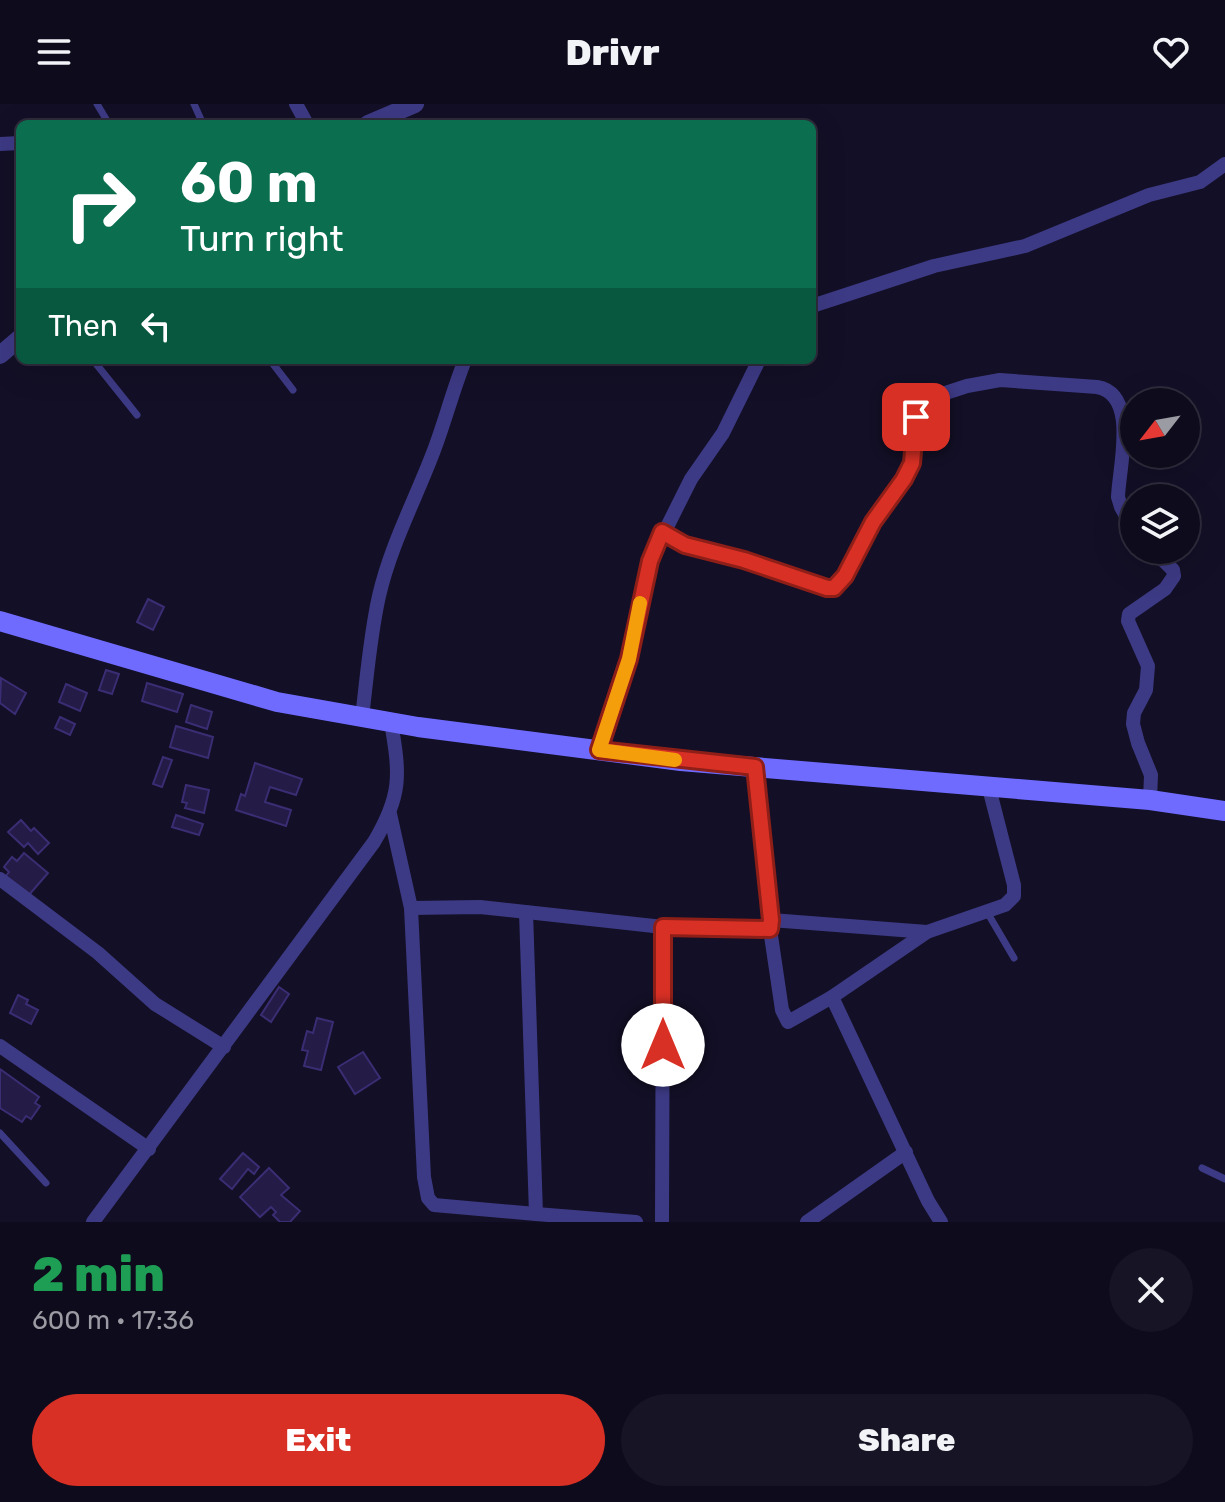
<!DOCTYPE html>
<html lang="en">
<head>
<meta charset="utf-8">
<style>
	:root { --surface:#0e0b1c; --page:#171425; --text:#f1f3f6; --muted:#9b9ba3; --line:#2e2b3b; --accent:#d93025 }
	body { margin:0; font-family:Rubik,sans-serif; background:var(--page); color:var(--text); height:100vh; display:flex; flex-direction:column; font-size:30px; white-space:nowrap }
	* { box-sizing:border-box; margin:0 }
	p { font-size:26px; color:var(--muted) }
	.icon { flex:none; width:44px; height:44px; fill:none; stroke:currentColor; stroke-width:2; stroke-linecap:round; stroke-linejoin:round }
	.map { position:relative; height:1118px; overflow:hidden }
	.details { display:flex; flex-direction:column; background:var(--surface); flex:1 }
	.details>* { flex:none }
	.top-card { position:absolute; left:16px; top:16px; width:800px; height:244px; border-radius:12px; box-shadow:0 8px 32px #0002,0 0 0 2px var(--line); background:#0b6e4f; color:#fff; overflow:hidden }
	.needle { width:52px; rotate:239deg }
	.tools { position:absolute; left:1120px; top:284px; display:grid; gap:16px }
	.tools a { display:grid; place-items:center; width:80px; height:80px; border-radius:50%; background:var(--surface); box-shadow:0 8px 32px #0002,0 0 0 2px var(--line); font-size:40px }
	.pin { position:absolute; display:grid; place-items:center; width:68px; height:68px; color:#fff; margin:-34px; border-radius:16px; box-shadow:0 4px 12px #0006 }
	.me { position:absolute; width:88px; margin:-44px; rotate:0deg; stroke-linejoin:round; filter:drop-shadow(0 0 6px #0008) }
	.turn { display:flex; align-items:center; gap:28px; height:168px; padding:0 32px; font-size:36px }
	.turn .icon { width:104px; height:104px; stroke-width:2.5 }
	.turn b { display:block; font-size:56px; line-height:68px }
	.then { display:flex; align-items:center; height:76px; padding:0 32px; background:#0003; gap:16px; font-size:30px }
	.round { display:grid; place-items:center; flex:none; width:84px; height:84px; border-radius:42px; background:var(--page) }
	.overview { display:flex; align-items:center; justify-content:space-between; height:136px; padding:0 32px }
	h1 { font-size:48px; font-weight:800; line-height:60px; color:#1e9e55 }
	.cta { display:flex; gap:16px; margin-top:auto; padding:16px 32px }
	.cta a { flex:1; height:92px; border-radius:48px; background:var(--accent); color:#fff; font-size:32px; font-weight:800; line-height:92px; text-align:center }
	.cta a+a { background:var(--page); color:var(--text) }
	header { display:flex; justify-content:space-between; align-items:center; height:104px; padding:0 32px; background:var(--surface); font-size:36px; font-weight:800 }
	.map>svg:first-child { display:block }
	.building { fill:#241b47; stroke:#3b2d73; stroke-width:2 }
	.lines { fill:none; stroke-linecap:round; stroke-linejoin:round }
	.service { stroke:#3d3a85; stroke-width:7 }
	.minor { stroke:#3d3a85; stroke-width:14 }
	.tertiary { stroke:#3d3a85; stroke-width:18 }
	.secondary { stroke:#6f6bff; stroke-width:20 }
	.route-casing { stroke:#8d1f18; stroke-width:20 }
	.route { stroke:#d93025; stroke-width:14 }
	.slow { stroke:#f59e0b; stroke-width:14 }
</style>
</head>
<body>
<header><svg class="icon" aria-label="menu" viewBox="0 0 24 24"><path d="M4 6h16M4 12h16M4 18h16"/></svg>Drivr<svg class="icon" aria-label="heart" viewBox="0 0 24 24"><path d="M12 20l-8-8c-3-5 5-10 8-4 3-6 11-1 8 4z"/></svg></header>
<div class="map">
<svg width="1225" height="1118" viewBox="0 0 1225 1118">
	<rect width="100%" height="100%" fill="#130f26"/>
	<g class="building">
		<path d="M 148,495 L 164,503 L 153,526 L 137,518 Z"/>
		<path d="M 106,566 L 119,570 L 112,590 L 99,586 Z"/>
		<path d="M 1,574 L 26,589 L 15,610 L 0,599 Z"/>
		<path d="M 147,579 L 183,590 L 177,608 L 142,597 Z"/>
		<path d="M 66,580 L 87,589 L 80,607 L 59,598 Z"/>
		<path d="M 191,601 L 212,608 L 207,625 L 186,618 Z"/>
		<path d="M 60,613 L 75,620 L 70,631 L 55,624 Z"/>
		<path d="M 176,622 L 213,633 L 208,654 L 170,643 Z"/>
		<path d="M 163,653 L 172,656 L 162,683 L 153,680 Z"/>
		<path d="M 255,659 L 302,675 L 296,691 L 270,683 L 265,698 L 291,706 L 286,722 L 236,706 L 241,690 L 245,692 Z"/>
		<path d="M 186,681 L 209,686 L 204,709 L 185,704 L 187,699 L 182,698 Z"/>
		<path d="M 176,711 L 203,720 L 199,731 L 172,723 Z"/>
		<path d="M 21,716 L 31,727 L 34,724 L 49,739 L 38,750 L 28,739 L 24,743 L 8,728 Z"/>
		<path d="M 24,749 L 48,769 L 28,792 L 5,773 L 9,768 L 4,763 L 12,753 L 17,757 Z"/>
		<path d="M 279,883 L 289,890 L 271,918 L 261,911 Z"/>
		<path d="M 18,891 L 28,896 L 26,900 L 38,906 L 31,920 L 10,909 Z"/>
		<path d="M 317,914 L 333,918 L 321,966 L 304,962 L 308,947 L 302,946 L 307,927 L 313,929 Z"/>
		<path d="M 363,948 L 380,974 L 355,990 L 338,963 Z"/>
		<path d="M 0,965 L 39,993 L 35,999 L 40,1002 L 31,1015 L 26,1012 L 22,1018 L 0,1004 Z"/>
		<path d="M 243,1049 L 259,1063 L 254,1070 L 248,1065 L 232,1085 L 220,1075 Z"/>
		<path d="M 269,1064 L 289,1084 L 281,1091 L 300,1107 L 290,1118 L 280,1118 L 273,1111 L 276,1108 L 271,1103 L 260,1113 L 240,1093 Z"/>
	</g>
	<g class="lines">
		<g class="service">
			<path d="M 97,0 L 109,20"/>
			<path d="M 194,0 L 203,20"/>
			<path d="M 93,256 L 137,311"/>
			<path d="M 270,256 L 293,286"/>
			<path d="M 987,808 L 1014,854"/>
			<path d="M 0,1029 L 46,1079"/>
			<path d="M 1202,1064 L 1225,1075"/>
		</g>
		<g class="minor">
			<path d="M 296,0 L 307,20"/>
			<path d="M 0,40 L 20,39"/>
			<path d="M 812,202 L 934,162 L 1025,142 L 1149,91 L 1200,78 L 1225,60"/>
			<path d="M 662,428 L 685,441 L 834,484 L 845,472 L 873,418 L 904,375 L 912,359 L 916,313 L 921,301 L 927,295 L 967,282 L 1000,276 L 1097,283 C 1139,290 1119,363 1118,393 L 1121,403 L 1134,426"/>
			<path d="M 362,613 C 367,573 370,532 379,492 C 390,444 413,400 431,354 C 444,322 452,288 465,256"/>
			<path d="M 599,646 L 629,555 L 650,457 L 691,375 L 723,329 L 759,256"/>
			<path d="M 755,663 L 771,816 L 770,825 L 782,906 L 788,918 L 832,893 L 927,828 L 1005,801 L 1014,792 L 1014,781 L 989,684"/>
			<path d="M 1150,696 L 1151,671 L 1138,639 L 1133,620 L 1134,609 L 1146,586 L 1148,562 L 1128,517 L 1129,510 L 1165,485 L 1174,472 L 1173,466 L 1153,446"/>
			<path d="M 390,710 L 411,804 L 424,1073 L 428,1094 L 434,1101 L 536,1110"/>
			<path d="M 0,775 L 98,849 L 155,900 L 224,943"/>
			<path d="M 411,804 L 480,803 L 663,823 L 770,825"/>
			<path d="M 526,808 L 536,1110 L 636,1118"/>
			<path d="M 771,816 L 927,828"/>
			<path d="M 832,893 L 928,1097 L 941,1118"/>
			<path d="M 0,942 L 149,1045"/>
			<path d="M 93,1118 L 374,738 C 402,691 400,671 391,618"/>
			<path d="M 662,1118 L 663,823"/>
			<path d="M 807,1118 L 906,1048"/>
		</g>
		<g class="tertiary">
			<path d="M 368,20 L 415,0"/>
			<path d="M 0,251 L 20,234"/>
		</g>
		<path class="secondary" d="M 0,517 L 277,598 L 418,623 L 681,657 L 1150,696 L 1225,707"/>
	</g>
	<g class="lines">
		<defs>
			<path id="route" d="M 663,941 L 663,823 L 770,825 L 771,816 L 755,663 L 599,646 L 629,555 L 650,457 L 662,428 L 685,441 L 744,456 L 827,484 L 834,484 L 845,472 L 873,418 L 904,375 L 912,359 L 916,313"/>
		</defs>
		<use href="#route" class="route-casing"/>
		<use href="#route" class="route"/>
		<path class="slow" d="M 640,499 L 629,555 L 599,646 L 675,656"/>
	</g>
</svg>
<div class="tools">
<a><svg class="needle" viewBox="-14 -14 28 28"><path d="M0-13l5 13h-10z" fill="#e53935"/><path d="M0 13l5-13h-10z" fill="#9b9ba3"/></svg></a>
<a><svg class="icon" aria-label="layers" viewBox="0 0 24 24"><path d="M12 4l9 5-9 5-9-5zM3 14l9 5 9-5"/></svg></a>
</div>
<div class="pin" style="left:916px;top:313px;background:#d93025"><svg class="icon" aria-label="arrive" viewBox="0 0 24 24"><path d="M6 21V4h12l-3 4 3 4H6"/></svg></div>
<svg class="me" style="left:663px;top:941px" viewBox="-20 -20 40 40"><circle r="19" fill="#fff"/><path d="M0-13L10 11 0 6-10 11z" fill="#d93025"/></svg>
<div class="top-card">
<div class="turn"><svg class="icon" aria-label="right" viewBox="0 0 24 24"><path d="M7 20v-9h11M14 6l5 5-5 5"/></svg><div><b>60 m</b>Turn right</div></div>
<div class="then">Then<svg class="icon" aria-label="left" viewBox="0 0 24 24"><path d="M17 20v-9H6M10 6l-5 5 5 5"/></svg></div>
</div>
</div>
<section class="details">
<div class="overview"><div><h1>2 min</h1><p>600 m · 17:36</p></div><a class="round"><svg class="icon" aria-label="close" viewBox="0 0 24 24"><path d="M6 6l12 12M18 6L6 18"/></svg></a></div>
<div class="cta"><a>Exit</a><a>Share</a></div>
</section>
</body>
</html>
